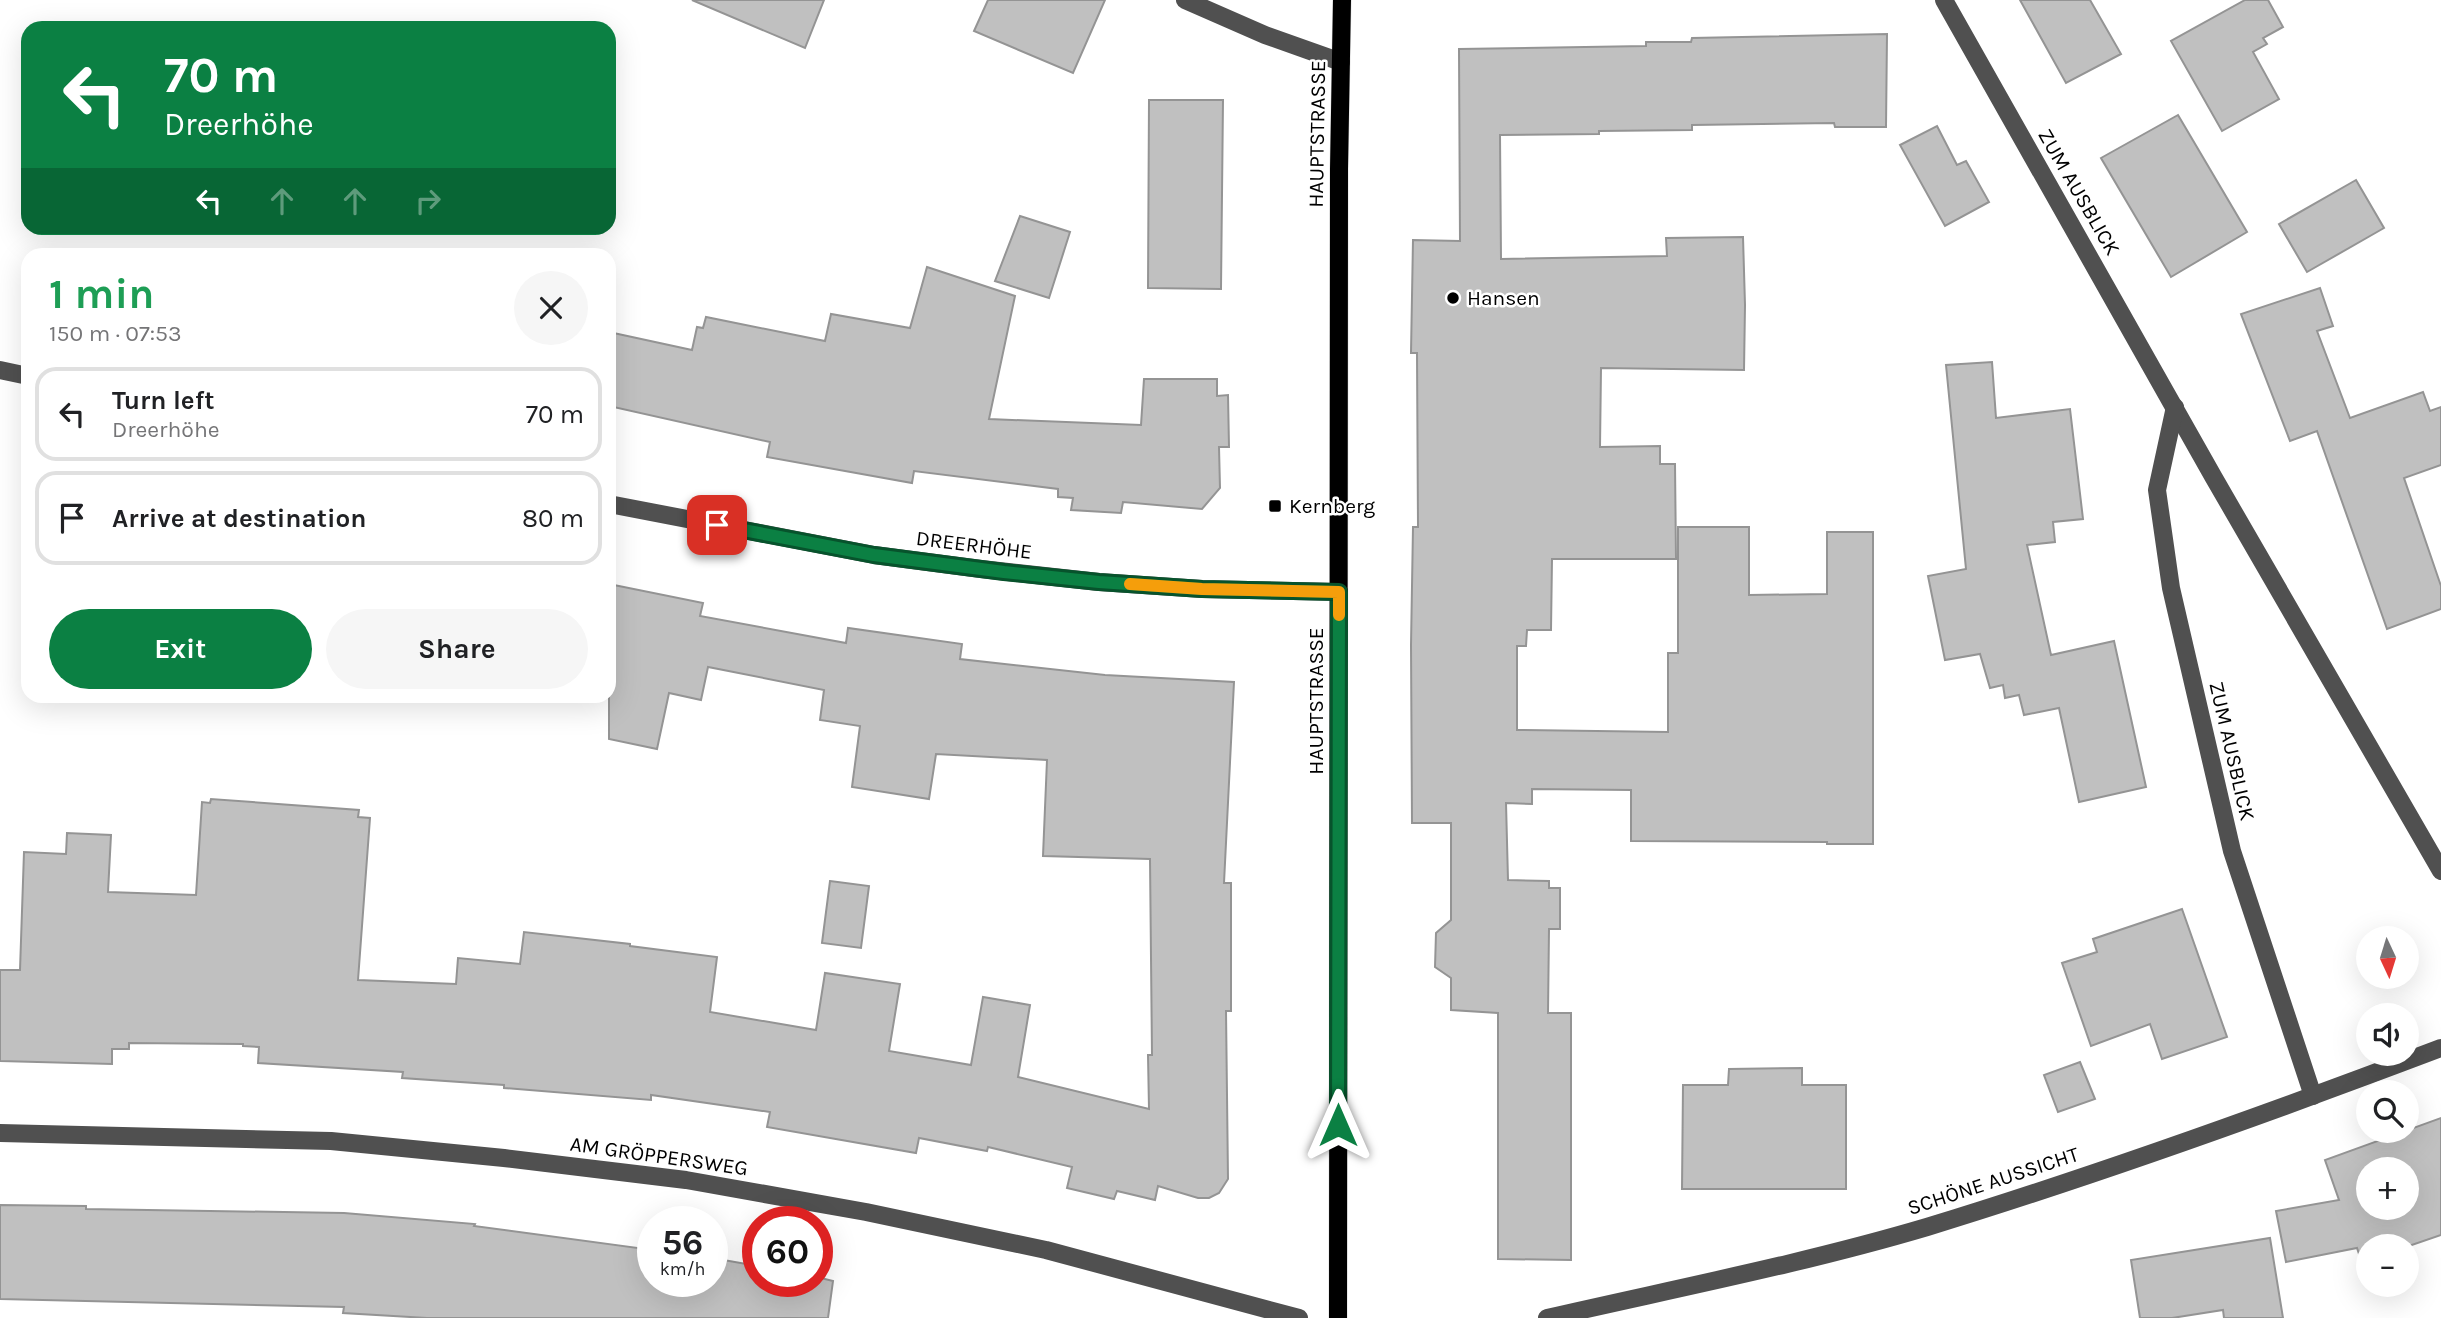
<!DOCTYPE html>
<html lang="en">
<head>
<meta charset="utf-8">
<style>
	:root { --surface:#fff; --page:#f6f6f6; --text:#202124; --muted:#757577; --line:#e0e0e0; --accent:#0b8043 }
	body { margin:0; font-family:Karla,sans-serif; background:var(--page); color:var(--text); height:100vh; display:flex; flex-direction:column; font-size:26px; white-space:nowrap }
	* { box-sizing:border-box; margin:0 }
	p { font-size:23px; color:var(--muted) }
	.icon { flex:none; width:38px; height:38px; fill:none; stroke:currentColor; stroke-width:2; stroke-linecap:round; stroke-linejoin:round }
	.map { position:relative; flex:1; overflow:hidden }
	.panel { position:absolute; left:21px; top:248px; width:595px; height:455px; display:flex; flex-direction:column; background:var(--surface); border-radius:21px; box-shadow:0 7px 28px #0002 }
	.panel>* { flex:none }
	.top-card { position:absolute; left:21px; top:21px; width:595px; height:214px; border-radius:21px; box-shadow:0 7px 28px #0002; background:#0b8043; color:#fff; overflow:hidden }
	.needle { width:46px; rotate:176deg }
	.buttons { position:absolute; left:2356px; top:926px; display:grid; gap:14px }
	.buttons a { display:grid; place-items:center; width:63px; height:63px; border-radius:50%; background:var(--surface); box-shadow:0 7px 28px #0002; font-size:35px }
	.speed { position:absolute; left:637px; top:1206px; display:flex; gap:14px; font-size:35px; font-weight:700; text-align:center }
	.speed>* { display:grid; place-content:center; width:91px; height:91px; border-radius:50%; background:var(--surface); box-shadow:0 7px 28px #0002; line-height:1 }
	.speed small { font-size:18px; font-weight:400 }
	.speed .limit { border:10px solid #d22; background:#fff; color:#111 }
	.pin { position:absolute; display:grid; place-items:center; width:60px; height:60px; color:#fff; margin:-30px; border-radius:14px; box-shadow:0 4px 10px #0006 }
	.me { position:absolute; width:77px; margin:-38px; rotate:0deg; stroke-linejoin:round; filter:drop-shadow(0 0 5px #0008) }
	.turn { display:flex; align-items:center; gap:24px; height:147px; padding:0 28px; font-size:32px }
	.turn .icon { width:91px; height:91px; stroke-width:2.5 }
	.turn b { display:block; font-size:49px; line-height:60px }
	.lanes { display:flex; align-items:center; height:66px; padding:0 28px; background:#0003; justify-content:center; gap:35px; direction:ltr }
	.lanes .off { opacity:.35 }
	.round { display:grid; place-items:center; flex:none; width:74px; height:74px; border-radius:37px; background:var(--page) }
	.head { display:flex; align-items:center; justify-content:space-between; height:119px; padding:0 28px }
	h1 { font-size:42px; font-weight:700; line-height:52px; color:#1e9e55 }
	.action { display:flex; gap:14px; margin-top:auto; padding:14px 28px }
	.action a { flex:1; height:80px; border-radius:42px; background:var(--accent); color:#fff; font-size:28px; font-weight:700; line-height:80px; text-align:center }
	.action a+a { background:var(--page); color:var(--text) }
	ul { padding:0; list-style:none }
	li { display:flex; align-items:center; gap:21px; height:94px; margin:0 14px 10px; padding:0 14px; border:4px solid var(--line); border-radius:21px }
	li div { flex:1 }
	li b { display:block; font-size:26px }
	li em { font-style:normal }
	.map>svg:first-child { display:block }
	.building { fill:#c0c0c0; stroke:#949494; stroke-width:2; fill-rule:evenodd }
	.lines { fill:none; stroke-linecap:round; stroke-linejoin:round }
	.major-casing { stroke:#dbdbdb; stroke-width:19 }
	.minor { stroke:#505050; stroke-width:18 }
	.major { stroke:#000; stroke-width:18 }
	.route-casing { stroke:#07532c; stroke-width:18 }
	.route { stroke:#0b8043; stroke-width:12 }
	.slow { stroke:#f59e0b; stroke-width:12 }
	.poi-dot { fill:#000; stroke:#fff; stroke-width:2.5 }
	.labels { text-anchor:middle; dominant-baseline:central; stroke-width:5; stroke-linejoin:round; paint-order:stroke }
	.street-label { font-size:21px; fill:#000; stroke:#fff }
	.poi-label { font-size:21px; fill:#000; stroke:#fff; text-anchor:start }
</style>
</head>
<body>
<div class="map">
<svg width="2441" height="1318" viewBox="0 0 2441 1318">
	<rect width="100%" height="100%" fill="#fff"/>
	<g class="building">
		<path d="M 692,0 L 824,0 L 805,48 Z"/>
		<path d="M 988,0 L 1105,0 L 1073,73 L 974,31 Z"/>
		<path d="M 2020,0 L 2090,0 L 2121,54 L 2066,83 Z"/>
		<path d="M 2245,0 L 2268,0 L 2283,27 L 2263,38 L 2267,44 L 2253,52 L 2279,99 L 2222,131 L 2171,41 Z"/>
		<path d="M 1887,34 L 1886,127 L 1835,127 L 1834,123 L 1692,125 L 1692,130 L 1599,131 L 1599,134 L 1500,135 L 1501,259 L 1667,256 L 1666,238 L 1743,237 L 1745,305 L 1744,370 L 1601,368 L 1600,447 L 1660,446 L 1660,464 L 1675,464 L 1676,559 L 1552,559 L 1551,630 L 1527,630 L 1526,646 L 1517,646 L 1517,730 L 1668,732 L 1668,653 L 1678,653 L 1678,527 L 1749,527 L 1749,595 L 1827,594 L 1827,532 L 1873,532 L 1873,844 L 1827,844 L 1827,842 L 1631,841 L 1631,790 L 1532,789 L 1532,804 L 1506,803 L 1508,880 L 1549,881 L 1549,888 L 1560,888 L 1560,929 L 1549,929 L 1548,1013 L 1571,1013 L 1571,1260 L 1498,1259 L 1498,1013 L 1451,1010 L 1451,978 L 1435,967 L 1436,933 L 1451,920 L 1451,823 L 1412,823 L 1411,645 L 1413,527 L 1418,527 L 1417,353 L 1411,353 L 1413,240 L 1460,241 L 1459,49 L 1646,46 L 1646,42 L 1691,42 L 1692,38 Z"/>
		<path d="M 1149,100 L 1223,100 L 1221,289 L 1148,288 Z"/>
		<path d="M 2178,115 L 2247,232 L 2171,277 L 2101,158 Z"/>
		<path d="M 1937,126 L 1957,165 L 1966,161 L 1989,202 L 1945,226 L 1900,145 Z"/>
		<path d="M 2356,180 L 2384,228 L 2307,272 L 2279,224 Z"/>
		<path d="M 1020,216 L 1070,232 L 1049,298 L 995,281 Z"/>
		<path d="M 927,267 L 1015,296 L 989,419 L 1141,425 L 1144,379 L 1217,379 L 1217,396 L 1228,395 L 1229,447 L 1219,447 L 1220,488 L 1202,509 L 1123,502 L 1121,513 L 1071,510 L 1073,498 L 1058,497 L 1058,489 L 914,471 L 912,483 L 767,457 L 770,442 L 609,406 L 609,332 L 692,350 L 697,327 L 703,328 L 706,317 L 825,341 L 831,314 L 910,328 Z"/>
		<path d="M 2320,288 L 2333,326 L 2317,331 L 2350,418 L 2423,392 L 2430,411 L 2441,407 L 2441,465 L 2404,478 L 2441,586 L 2441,609 L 2387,629 L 2317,431 L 2290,441 L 2241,314 Z"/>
		<path d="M 1992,362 L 1996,418 L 2070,409 L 2083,519 L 2053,522 L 2055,542 L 2027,545 L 2051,655 L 2114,641 L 2146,787 L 2079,802 L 2059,708 L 2024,715 L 2019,695 L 2005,698 L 2003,685 L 1990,688 L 1980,654 L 1945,660 L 1928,576 L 1966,569 L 1946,365 Z"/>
		<path d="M 609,584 L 703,603 L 700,616 L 846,643 L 848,628 L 962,644 L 960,659 L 1105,675 L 1234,682 L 1224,883 L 1231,883 L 1231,1011 L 1226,1011 L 1228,1179 L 1219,1193 L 1209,1198 L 1198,1198 L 1158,1186 L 1155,1200 L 1117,1191 L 1114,1199 L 1067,1188 L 1072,1167 L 988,1147 L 987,1151 L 919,1138 L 916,1153 L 767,1127 L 770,1112 L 651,1095 L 651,1100 L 504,1088 L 504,1085 L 402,1078 L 403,1072 L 258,1063 L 259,1047 L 243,1046 L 243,1044 L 129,1043 L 129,1049 L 112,1049 L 112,1064 L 0,1061 L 0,970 L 20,970 L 24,852 L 66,854 L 67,833 L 111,835 L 108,892 L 196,895 L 202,802 L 210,803 L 211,799 L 359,810 L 358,817 L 370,818 L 358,980 L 456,984 L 458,958 L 520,964 L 524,932 L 630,944 L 630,946 L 717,957 L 710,1012 L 816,1030 L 825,973 L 900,984 L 889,1051 L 971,1065 L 983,997 L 1030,1005 L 1018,1077 L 1149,1109 L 1148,1055 L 1152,1055 L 1150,859 L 1043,856 L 1047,760 L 936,754 L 929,799 L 852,787 L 860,726 L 820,720 L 824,690 L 708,667 L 701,700 L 669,693 L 657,749 L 609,739 Z"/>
		<path d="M 830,881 L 869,886 L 861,948 L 822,943 Z"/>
		<path d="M 2182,909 L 2227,1037 L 2162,1059 L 2150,1024 L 2091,1046 L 2062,963 L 2097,952 L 2093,939 Z"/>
		<path d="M 2080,1062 L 2095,1099 L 2058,1112 L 2044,1075 Z"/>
		<path d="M 1802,1068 L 1802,1085 L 1846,1085 L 1846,1189 L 1682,1189 L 1683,1085 L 1728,1085 L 1729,1069 Z"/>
		<path d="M 2441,1118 L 2441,1235 L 2406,1247 L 2368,1246 L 2368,1261 L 2362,1263 L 2357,1248 L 2286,1262 L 2276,1211 L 2339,1200 L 2325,1160 ZM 2368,1169 L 2406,1169 L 2406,1208 L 2368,1208 Z"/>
		<path d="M 0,1205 L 86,1206 L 86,1209 L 344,1213 L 475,1224 L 474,1226 L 653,1250 L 653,1281 L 712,1281 L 712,1258 L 758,1266 L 758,1281 L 817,1281 L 817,1277 L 833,1281 L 828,1318 L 427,1318 L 343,1313 L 344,1307 L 0,1299 Z"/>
		<path d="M 2270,1238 L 2283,1318 L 2224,1318 L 2223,1310 L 2172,1318 L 2140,1318 L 2131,1260 Z"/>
	</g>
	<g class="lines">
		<defs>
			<path id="major" d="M 1338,1318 L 1339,169 L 1342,0"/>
		</defs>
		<use href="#major" class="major-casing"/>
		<g class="minor">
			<path d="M 1185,0 L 1265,35 L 1341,62"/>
			<path d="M 1944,0 L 2214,478 L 2441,871"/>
			<path d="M 0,370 L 28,376"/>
			<path d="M 2175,407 L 2157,490 L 2171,588 L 2232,851 L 2313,1096"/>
			<path d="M 609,504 L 874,555 L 981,569 L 1099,582 L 1202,589 L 1339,592"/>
			<path d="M 0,1133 L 331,1141 L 504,1158 L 686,1180 L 866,1212 L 1046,1250 L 1299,1318"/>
			<path d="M 1547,1318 C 1673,1289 1802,1264 1927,1227 C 2100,1174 2272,1112 2441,1048"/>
		</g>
		<use href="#major" class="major"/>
	</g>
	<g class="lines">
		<defs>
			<path id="route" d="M 717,525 L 874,555 L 1004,572 L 1099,582 L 1202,589 L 1339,592 L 1338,1125"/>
		</defs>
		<use href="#route" class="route-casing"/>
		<use href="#route" class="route"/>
		<path class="slow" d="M 1130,584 L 1202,589 L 1339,592 L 1339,615"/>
	</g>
	<g class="poi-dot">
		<circle cx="1453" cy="298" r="7"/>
		<rect x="1268" y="499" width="14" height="14" rx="3.5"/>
	</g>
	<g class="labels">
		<g class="street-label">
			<text transform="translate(1317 134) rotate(-89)">HAUPTSTRASSE</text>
			<text transform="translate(2079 192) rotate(60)">ZUM AUSBLICK</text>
			<text transform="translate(974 545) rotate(7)">DREERHÖHE</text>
			<text transform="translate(1316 701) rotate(-90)">HAUPTSTRASSE</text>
			<text transform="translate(2232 751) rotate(77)">ZUM AUSBLICK</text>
			<text transform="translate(659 1156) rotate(8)">AM GRÖPPERSWEG</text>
			<text transform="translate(1993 1181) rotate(-18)">SCHÖNE AUSSICHT</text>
		</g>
		<g class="poi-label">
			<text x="1467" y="298">Hansen</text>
			<text x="1289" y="506">Kernberg</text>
		</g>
	</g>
</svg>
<div class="buttons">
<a><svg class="needle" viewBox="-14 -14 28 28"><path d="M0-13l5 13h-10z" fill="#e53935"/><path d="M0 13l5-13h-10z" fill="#757577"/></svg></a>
<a><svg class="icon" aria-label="sound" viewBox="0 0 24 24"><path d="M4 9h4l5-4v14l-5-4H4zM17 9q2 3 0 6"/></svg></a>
<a><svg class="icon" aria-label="search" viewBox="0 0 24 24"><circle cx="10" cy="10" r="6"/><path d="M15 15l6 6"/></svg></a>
<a>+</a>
<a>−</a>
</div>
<div class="speed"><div>56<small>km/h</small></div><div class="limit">60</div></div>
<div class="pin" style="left:717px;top:525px;background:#d93025"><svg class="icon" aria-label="arrive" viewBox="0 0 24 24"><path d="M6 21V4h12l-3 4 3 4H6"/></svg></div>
<svg class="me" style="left:1338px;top:1125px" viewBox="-20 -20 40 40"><path d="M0-17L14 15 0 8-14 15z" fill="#0b8043" stroke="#fff" stroke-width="4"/></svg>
<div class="top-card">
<div class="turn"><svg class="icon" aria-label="left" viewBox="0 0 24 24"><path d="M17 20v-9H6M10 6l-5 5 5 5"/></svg><div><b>70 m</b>Dreerhöhe</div></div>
<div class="lanes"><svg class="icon" aria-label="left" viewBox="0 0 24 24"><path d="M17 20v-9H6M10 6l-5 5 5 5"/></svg><svg class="icon off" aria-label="ahead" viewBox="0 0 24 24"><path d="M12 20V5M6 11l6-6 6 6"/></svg><svg class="icon off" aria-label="ahead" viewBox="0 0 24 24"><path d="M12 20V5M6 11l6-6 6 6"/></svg><svg class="icon off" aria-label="right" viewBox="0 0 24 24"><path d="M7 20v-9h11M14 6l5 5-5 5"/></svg></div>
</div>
<section class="panel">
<div class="head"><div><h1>1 min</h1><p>150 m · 07:53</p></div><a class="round"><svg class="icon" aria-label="close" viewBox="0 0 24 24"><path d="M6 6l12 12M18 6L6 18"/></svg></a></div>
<ul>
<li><svg class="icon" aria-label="left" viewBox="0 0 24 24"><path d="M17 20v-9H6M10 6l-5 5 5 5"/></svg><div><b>Turn left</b><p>Dreerhöhe</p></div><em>70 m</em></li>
<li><svg class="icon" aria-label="arrive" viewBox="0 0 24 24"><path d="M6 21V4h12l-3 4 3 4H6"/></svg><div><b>Arrive at destination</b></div><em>80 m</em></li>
</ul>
<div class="action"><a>Exit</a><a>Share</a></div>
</section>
</div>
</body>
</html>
